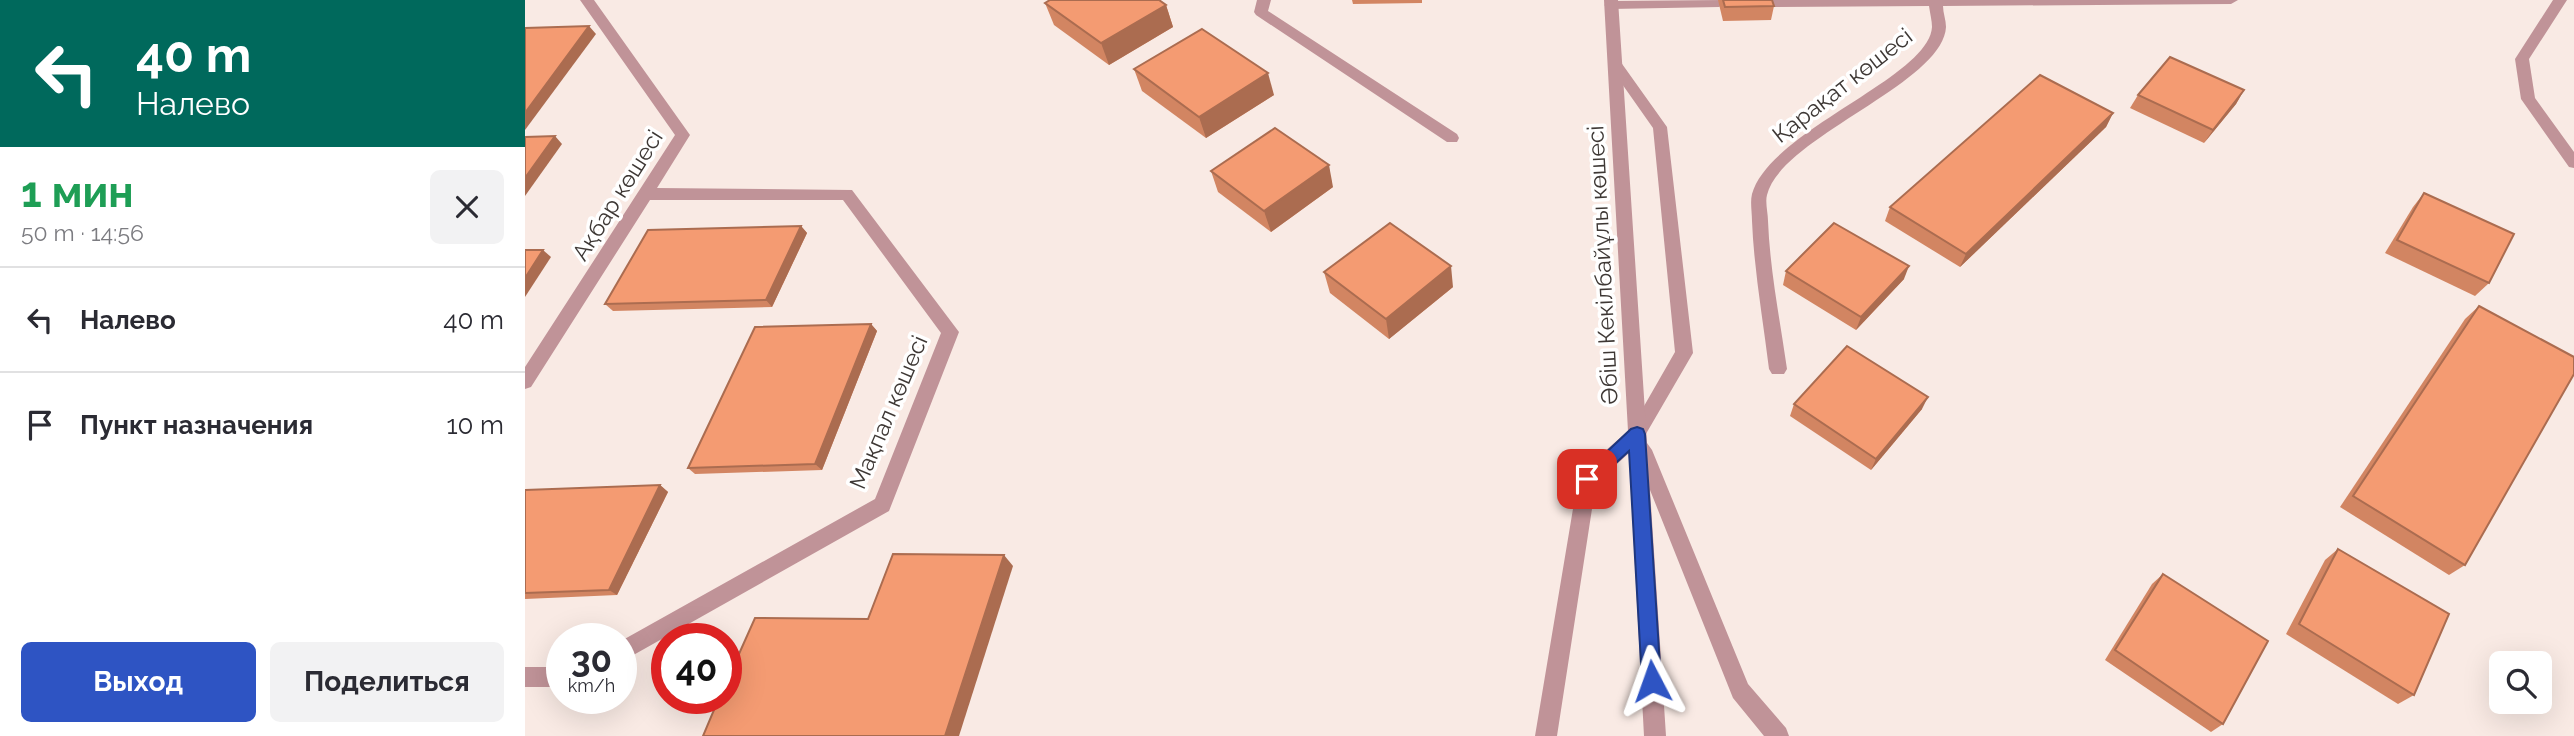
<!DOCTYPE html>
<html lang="ru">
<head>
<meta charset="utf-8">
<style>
	:root { --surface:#fff; --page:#f2f2f3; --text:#2b2b33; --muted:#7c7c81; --line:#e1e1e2; --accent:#2e54c3 }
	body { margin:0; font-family:Raleway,sans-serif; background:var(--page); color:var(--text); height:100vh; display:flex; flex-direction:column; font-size:26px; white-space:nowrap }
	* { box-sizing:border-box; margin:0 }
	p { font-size:23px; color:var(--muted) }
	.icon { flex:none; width:38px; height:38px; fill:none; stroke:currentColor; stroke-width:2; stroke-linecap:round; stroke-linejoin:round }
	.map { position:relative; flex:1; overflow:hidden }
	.details { display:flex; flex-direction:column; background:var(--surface); width:525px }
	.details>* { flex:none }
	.top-card { background:#00695c; color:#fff; overflow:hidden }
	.tools { position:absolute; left:1964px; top:651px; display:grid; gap:14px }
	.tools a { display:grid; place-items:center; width:63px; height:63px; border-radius:10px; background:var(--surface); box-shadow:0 7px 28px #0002; font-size:35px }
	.speed { position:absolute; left:21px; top:623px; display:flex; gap:14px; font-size:35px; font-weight:700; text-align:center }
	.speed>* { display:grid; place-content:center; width:91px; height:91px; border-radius:50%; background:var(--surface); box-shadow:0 7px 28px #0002; line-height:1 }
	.speed small { font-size:18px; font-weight:400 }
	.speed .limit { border:10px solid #d22; background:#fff; color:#111 }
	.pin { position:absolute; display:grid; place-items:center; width:60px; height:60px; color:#fff; margin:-30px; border-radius:14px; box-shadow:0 4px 10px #0006 }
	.me { position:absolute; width:77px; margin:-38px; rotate:356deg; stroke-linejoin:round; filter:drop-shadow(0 0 5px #0008) }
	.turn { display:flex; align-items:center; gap:24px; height:147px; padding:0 21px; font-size:32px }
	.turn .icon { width:91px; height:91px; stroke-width:2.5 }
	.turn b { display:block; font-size:49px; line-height:60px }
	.round { display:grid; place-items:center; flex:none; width:74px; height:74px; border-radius:10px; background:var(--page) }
	.head { display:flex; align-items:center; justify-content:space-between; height:119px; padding:0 21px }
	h1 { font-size:42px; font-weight:700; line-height:52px; color:#1e9e55 }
	.cta { display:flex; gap:14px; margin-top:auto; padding:14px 21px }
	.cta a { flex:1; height:80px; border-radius:10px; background:var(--accent); color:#fff; font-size:28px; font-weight:700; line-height:80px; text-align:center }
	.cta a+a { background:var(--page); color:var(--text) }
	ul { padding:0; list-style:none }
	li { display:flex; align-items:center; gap:21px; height:105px; padding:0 21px; border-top:2px solid var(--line) }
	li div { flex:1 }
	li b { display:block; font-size:26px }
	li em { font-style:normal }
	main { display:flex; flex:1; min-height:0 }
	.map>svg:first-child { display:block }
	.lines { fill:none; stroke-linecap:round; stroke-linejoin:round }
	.service { fill:#c09398; fill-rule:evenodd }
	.minor { fill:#c09398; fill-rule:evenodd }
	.tertiary { fill:#c09398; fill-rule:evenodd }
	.wall { fill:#d28562 }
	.shaded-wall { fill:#ab6c50 }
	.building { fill:#f49b72; stroke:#ab6c50; stroke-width:2 }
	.route { fill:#2e54c3; stroke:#1e377f; stroke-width:2 }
	.labels { text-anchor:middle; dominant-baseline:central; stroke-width:7; stroke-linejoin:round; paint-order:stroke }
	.street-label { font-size:23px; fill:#3e3835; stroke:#fff }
</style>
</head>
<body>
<main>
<section class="details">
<div class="top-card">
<div class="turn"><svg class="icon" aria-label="left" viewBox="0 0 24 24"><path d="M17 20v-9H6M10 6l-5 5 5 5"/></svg><div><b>40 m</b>Налево</div></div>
</div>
<div class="head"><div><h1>1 мин</h1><p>50 m · 14:56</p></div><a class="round"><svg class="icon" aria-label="close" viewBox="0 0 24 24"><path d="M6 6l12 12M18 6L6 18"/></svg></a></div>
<ul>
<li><svg class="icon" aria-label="left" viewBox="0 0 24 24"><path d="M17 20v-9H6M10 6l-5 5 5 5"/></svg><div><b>Налево</b></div><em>40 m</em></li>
<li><svg class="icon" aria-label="arrive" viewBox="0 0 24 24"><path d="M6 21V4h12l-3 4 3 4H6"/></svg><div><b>Пункт назначения</b></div><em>10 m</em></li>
</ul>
<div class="cta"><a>Выход</a><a>Поделиться</a></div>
</section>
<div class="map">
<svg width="2049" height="736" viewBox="0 0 2049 736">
	<rect width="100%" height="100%" fill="#f9eae4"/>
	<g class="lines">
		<path class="service" d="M 1090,59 L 1095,61 L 1142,127 L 1168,353 L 1118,439 L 1112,442 L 1106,439 L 1103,434 L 1150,352 L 1128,128 L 1083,64 Z"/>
		<g class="minor">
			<path d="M 55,0 L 69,0 L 165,135 L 132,188 L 327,190 L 434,332 L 364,511 L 96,662 L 96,641 L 350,499 L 416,333 L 318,200 L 125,200 L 6,387 L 0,389 L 0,367 L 150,135 Z"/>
			<path d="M 732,0 L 746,0 L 743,11 L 932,134 L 934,138 L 932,142 L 922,142 L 731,15 L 729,12 Z"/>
			<path d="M 1198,0 L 1201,3 L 1194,7 L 1086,9 L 1079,5 L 1086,1 Z"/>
			<path d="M 1238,0 L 1713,0 L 1706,4 L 1418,6 C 1418,13 1421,20 1421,27 C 1418,84 1256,137 1242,195 C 1240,202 1243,213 1243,221 C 1245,271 1255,320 1262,369 L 1259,374 L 1247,374 L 1244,369 C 1238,320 1229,270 1227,221 C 1227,212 1225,202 1227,194 C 1245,130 1404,78 1407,27 C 1407,21 1405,13 1404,6 L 1242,7 L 1235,3 Z"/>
			<path d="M 2028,0 L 2042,0 L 2004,59 L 2010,98 L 2049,152 L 2049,168 L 2044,167 L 1996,99 L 1990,59 Z"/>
			<rect x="0" y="667" width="37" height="20"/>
		</g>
		<path class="tertiary" d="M 1079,0 L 1093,0 L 1122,443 L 1127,450 L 1223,684 L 1261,728 L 1264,736 L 1239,736 L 1208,698 L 1125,490 L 1141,736 L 1119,736 L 1104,453 L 1071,483 L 1032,736 L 1010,736 L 1053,479 L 1055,473 L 1103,431 Z"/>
	</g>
	<g class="wall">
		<path d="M 827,0 L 897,0 L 897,3 L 828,4 Z"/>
		<path d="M 1193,0 L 1247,0 L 1249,6 L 1246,20 L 1198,21 Z"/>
		<path d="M 520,3 L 641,5 L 648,27 L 584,65 L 529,25 Z"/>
		<path d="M 609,69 L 749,95 L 681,138 L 617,91 Z"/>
		<path d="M 1719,90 L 1711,104 L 1679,143 L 1605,108 L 1613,95 Z"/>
		<path d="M 1588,113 L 1581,127 L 1435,267 L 1360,221 L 1365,207 Z"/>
		<path d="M 686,171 L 808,187 L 746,232 L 693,192 Z"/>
		<path d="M 1899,193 L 1964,283 L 1950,296 L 1860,253 L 1888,207 Z"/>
		<path d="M 276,226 L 282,233 L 247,307 L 88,311 L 80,304 Z"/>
		<path d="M 1261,271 L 1379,279 L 1331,330 L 1258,285 Z"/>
		<path d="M 799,272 L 928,287 L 864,339 L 805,293 Z"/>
		<path d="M 1954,306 L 1940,565 L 1924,575 L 1815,507 L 1940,319 Z"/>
		<path d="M 346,324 L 352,331 L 297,470 L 170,474 L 163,468 Z"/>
		<path d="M 1269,404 L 1397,409 L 1346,470 L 1265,416 Z"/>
		<path d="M 135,485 L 143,492 L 92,595 L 0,599 L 0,490 Z"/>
		<path d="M 1813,549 L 1889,695 L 1873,704 L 1761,634 L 1800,560 Z"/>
		<path d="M 1638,574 L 1698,724 L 1686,732 L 1580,660 L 1627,584 Z"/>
	</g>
	<g class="shaded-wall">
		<path d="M 641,5 L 648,27 L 584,65 L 576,43 Z"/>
		<path d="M 64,26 L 71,34 L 0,130 L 0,113 Z"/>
		<path d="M 743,73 L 749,95 L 681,138 L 674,117 Z"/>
		<path d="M 1719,90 L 1711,104 L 1679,143 L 1688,130 Z"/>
		<path d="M 1588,113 L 1581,127 L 1435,267 L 1441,254 Z"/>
		<path d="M 30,136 L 37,144 L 0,196 L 0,178 Z"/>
		<path d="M 804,165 L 808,187 L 746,232 L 739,211 Z"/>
		<path d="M 276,226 L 282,233 L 247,307 L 241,300 Z"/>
		<path d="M 18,250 L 26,257 L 0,297 L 0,278 Z"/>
		<path d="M 926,266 L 928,287 L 864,339 L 861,319 Z"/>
		<path d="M 1384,266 L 1379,279 L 1331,330 L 1336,317 Z"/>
		<path d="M 346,324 L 352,331 L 297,470 L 290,464 Z"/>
		<path d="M 1403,397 L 1397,409 L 1346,470 L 1351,459 Z"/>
		<path d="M 135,485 L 143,492 L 92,595 L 84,590 Z"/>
		<path d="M 479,555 L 488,566 L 434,736 L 420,736 Z"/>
	</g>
	<g class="building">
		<path d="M 525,0 L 634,0 L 641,5 L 576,43 L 520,3 Z"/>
		<path d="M 1198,0 L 1247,0 L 1249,6 L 1200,7 Z"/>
		<path d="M 64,26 L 0,113 L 0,28 Z"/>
		<path d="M 677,29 L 743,73 L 674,117 L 609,69 Z"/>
		<path d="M 1645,57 L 1719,90 L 1688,130 L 1613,95 Z"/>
		<path d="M 1515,75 L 1588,113 L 1441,254 L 1365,207 Z"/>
		<path d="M 750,128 L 804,165 L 739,211 L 686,171 Z"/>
		<path d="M 30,136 L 0,178 L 0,137 Z"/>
		<path d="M 1899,193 L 1989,234 L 1964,283 L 1872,240 Z"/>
		<path d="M 865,223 L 926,266 L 861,319 L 799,272 Z"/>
		<path d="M 1309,223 L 1384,266 L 1336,317 L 1261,271 Z"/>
		<path d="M 276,226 L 241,300 L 80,304 L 123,230 Z"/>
		<path d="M 0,250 L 18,250 L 0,278 Z"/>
		<path d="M 1954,306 L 2049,357 L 2049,374 L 1940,565 L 1828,496 Z"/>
		<path d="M 346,324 L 290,464 L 163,468 L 230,327 Z"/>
		<path d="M 1322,346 L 1403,397 L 1351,459 L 1269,404 Z"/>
		<path d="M 135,485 L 84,590 L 0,593 L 0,490 Z"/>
		<path d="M 1813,549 L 1924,614 L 1889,695 L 1774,624 Z"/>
		<path d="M 368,554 L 479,555 L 420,736 L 178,736 L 194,698 L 201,698 L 201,683 L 230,618 L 343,619 Z"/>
		<path d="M 1638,574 L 1743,641 L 1698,724 L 1590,650 Z"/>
	</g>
	<path class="route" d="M 1112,427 L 1118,429 L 1120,434 L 1136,681 L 1133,688 L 1127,690 L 1120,688 L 1117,681 L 1104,451 L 1068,484 L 1062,487 L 1056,484 L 1053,479 L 1106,429 Z"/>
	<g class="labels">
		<g class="street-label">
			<text transform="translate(1317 85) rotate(-38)">Қарақат көшесі</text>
			<text transform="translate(92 195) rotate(-58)">Ақбар көшесі</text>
			<text transform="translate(1077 265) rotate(-93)">Әбіш Кекілбайұлы көшесі</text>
			<text transform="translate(363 412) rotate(-67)">Мақпал көшесі</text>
		</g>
	</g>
</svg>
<div class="tools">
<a><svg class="icon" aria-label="search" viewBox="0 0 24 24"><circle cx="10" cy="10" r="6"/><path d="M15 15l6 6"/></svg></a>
</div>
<div class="speed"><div>30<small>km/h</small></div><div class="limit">40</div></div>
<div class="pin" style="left:1062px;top:479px;background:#d93025"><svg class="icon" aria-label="arrive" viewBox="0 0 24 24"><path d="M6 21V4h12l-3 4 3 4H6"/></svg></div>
<svg class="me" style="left:1127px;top:681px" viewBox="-20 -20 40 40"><path d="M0-17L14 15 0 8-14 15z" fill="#2e54c3" stroke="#fff" stroke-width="4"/></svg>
</div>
</main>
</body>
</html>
